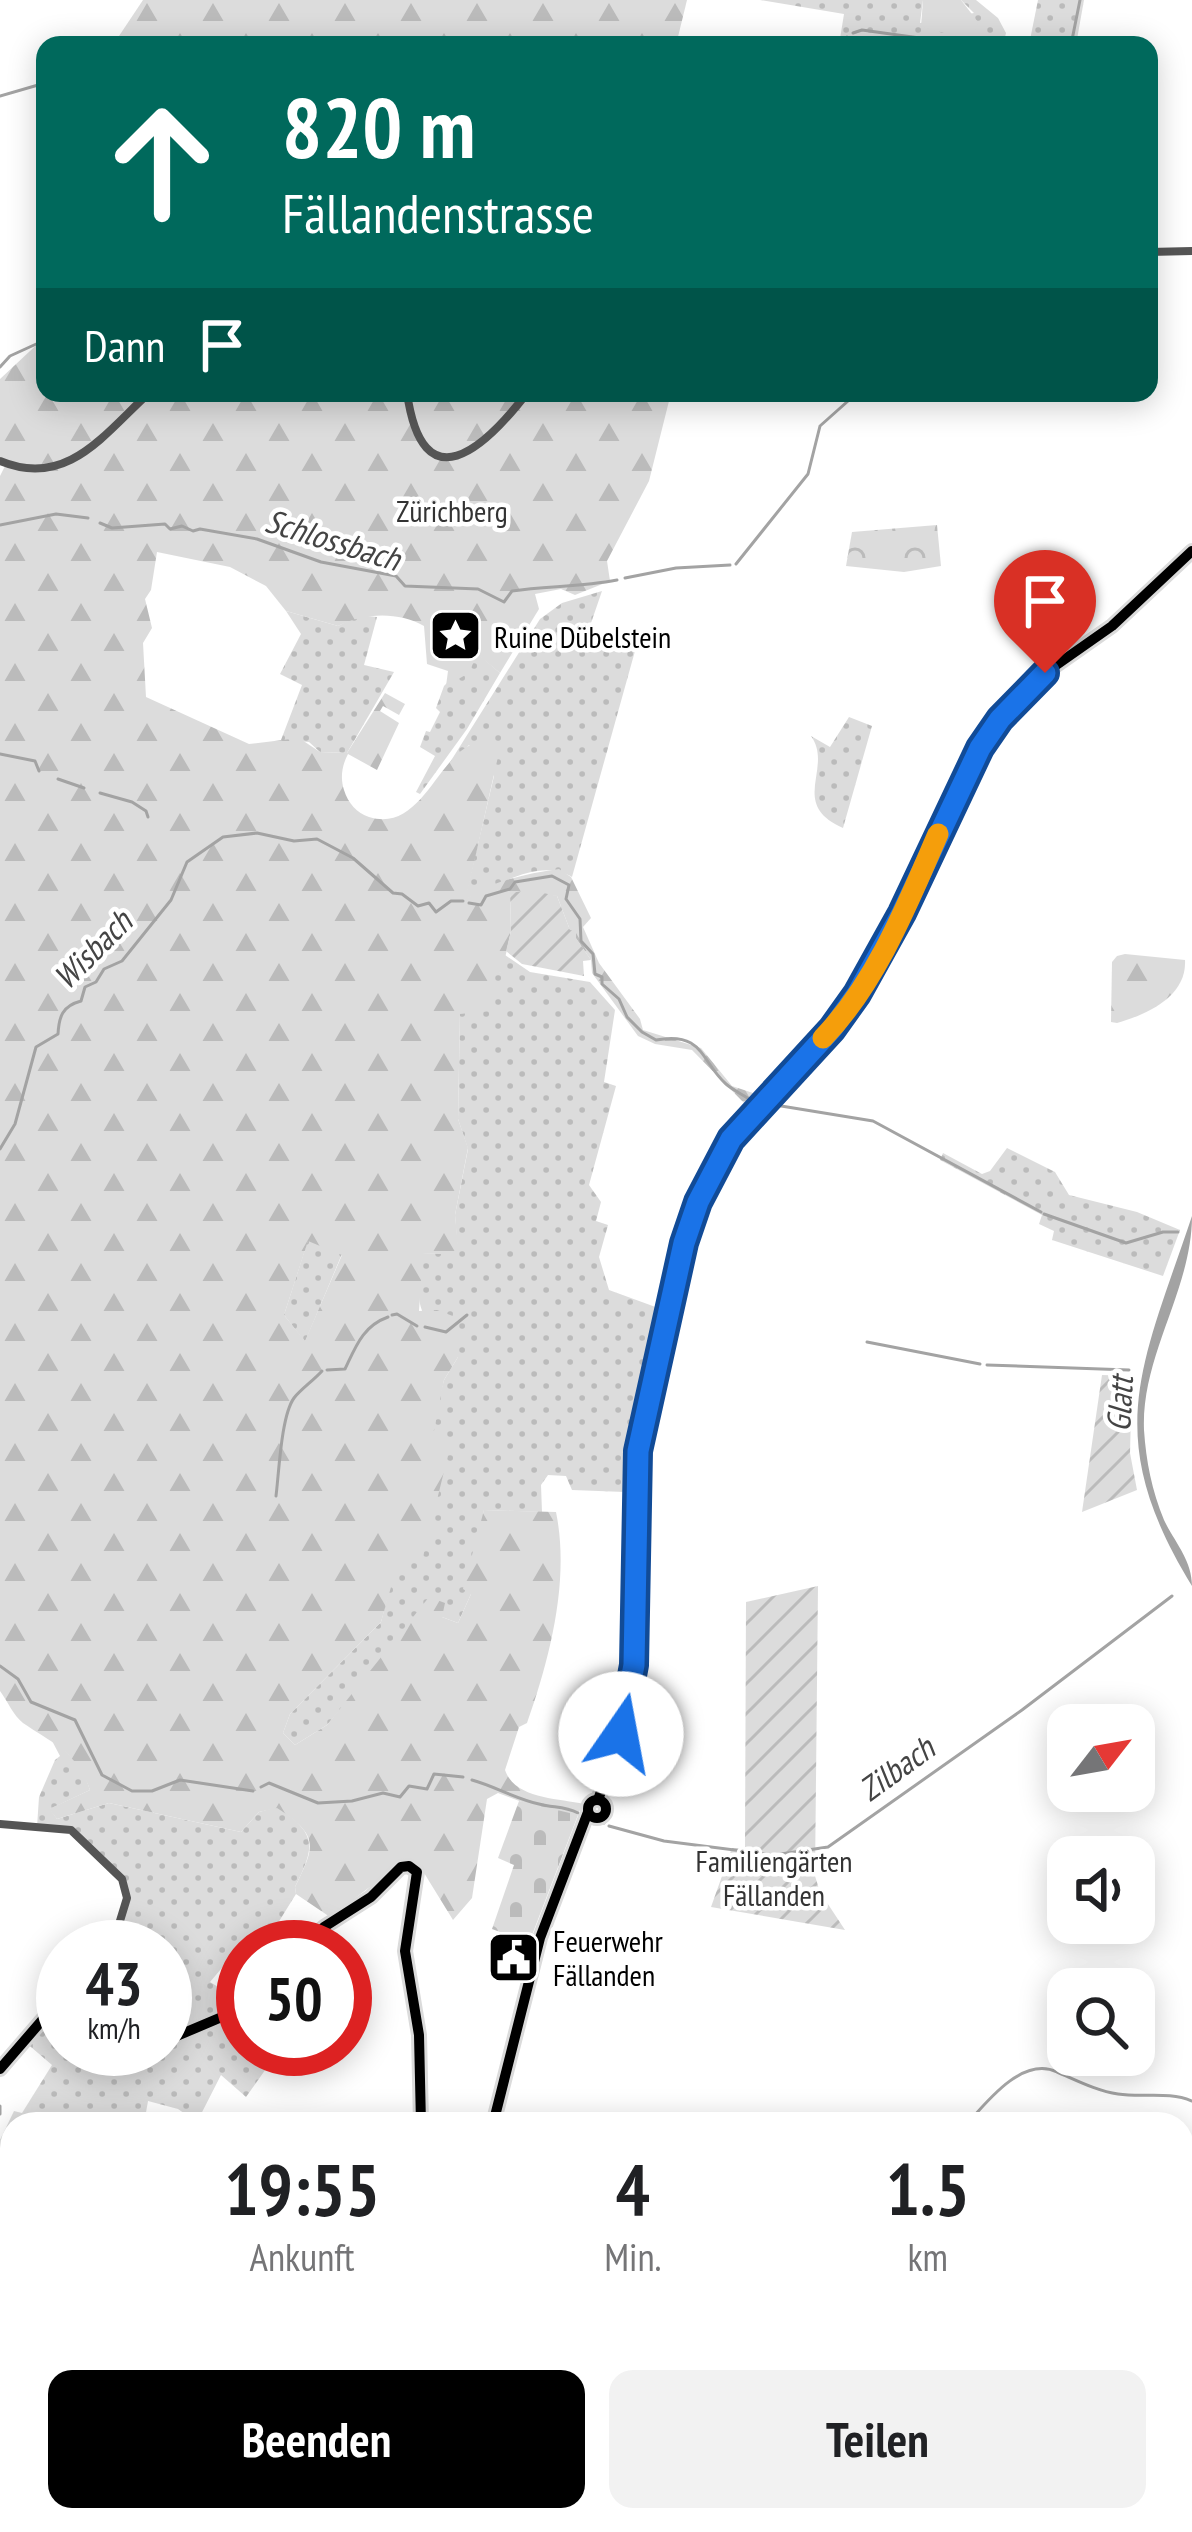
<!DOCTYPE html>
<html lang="de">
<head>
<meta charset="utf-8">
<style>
	:root { --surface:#fff; --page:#f2f2f2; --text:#202124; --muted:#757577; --accent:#000 }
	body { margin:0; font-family:"PT Sans Narrow",sans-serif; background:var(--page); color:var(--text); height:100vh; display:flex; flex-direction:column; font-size:45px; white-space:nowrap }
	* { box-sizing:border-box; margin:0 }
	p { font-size:39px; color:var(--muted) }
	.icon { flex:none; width:66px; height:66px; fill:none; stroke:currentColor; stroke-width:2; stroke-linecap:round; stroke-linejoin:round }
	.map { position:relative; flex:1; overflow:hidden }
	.side { position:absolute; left:0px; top:2112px; width:1194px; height:420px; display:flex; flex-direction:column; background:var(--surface); border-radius:36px 36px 0 0; box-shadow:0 6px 30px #0003 }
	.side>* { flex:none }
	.guide { position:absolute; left:36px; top:36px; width:1122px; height:366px; border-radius:24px; box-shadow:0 6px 30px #0003; background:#00695c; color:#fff; overflow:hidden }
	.needle { width:78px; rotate:59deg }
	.fabs { position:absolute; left:1047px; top:1704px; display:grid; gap:24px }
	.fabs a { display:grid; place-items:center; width:108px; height:108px; border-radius:24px; background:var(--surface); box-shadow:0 6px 30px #0003; font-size:60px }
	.speed { position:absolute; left:36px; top:1920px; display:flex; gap:24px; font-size:60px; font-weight:700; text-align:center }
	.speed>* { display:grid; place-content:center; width:156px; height:156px; border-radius:50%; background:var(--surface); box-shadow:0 6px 30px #0003; line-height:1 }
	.speed small { font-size:30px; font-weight:400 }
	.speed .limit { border:18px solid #d22; background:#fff; color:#111 }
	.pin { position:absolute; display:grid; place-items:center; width:102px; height:102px; color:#fff; margin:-123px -51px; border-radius:50% 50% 50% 0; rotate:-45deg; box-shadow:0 0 12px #0007 }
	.pin .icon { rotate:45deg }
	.me { position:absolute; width:132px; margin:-66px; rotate:12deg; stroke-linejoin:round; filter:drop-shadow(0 0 9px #0008) }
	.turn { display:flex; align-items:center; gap:42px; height:252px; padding:0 48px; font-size:54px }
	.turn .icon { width:156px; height:156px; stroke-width:2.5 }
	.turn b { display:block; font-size:84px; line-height:102px }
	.then { display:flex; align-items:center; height:114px; padding:0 48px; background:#0003; gap:24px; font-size:45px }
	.eta { display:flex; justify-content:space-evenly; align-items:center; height:204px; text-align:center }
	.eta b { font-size:72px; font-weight:700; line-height:84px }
	.action { display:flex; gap:24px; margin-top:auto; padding:24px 48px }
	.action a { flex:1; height:138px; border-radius:24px; background:var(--accent); color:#fff; font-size:48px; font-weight:700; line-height:138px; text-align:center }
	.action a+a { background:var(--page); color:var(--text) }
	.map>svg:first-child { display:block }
	.grass { fill:url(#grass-dots) }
	.forest { fill:url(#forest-firs); fill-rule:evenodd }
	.cemetery { fill:url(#cemetery-stones) }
	.park { fill:url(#park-crowns) }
	.garden { fill:url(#garden-furrows) }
	.pitch { fill:#dcdcdc }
	.water { fill:#a3a3a3 }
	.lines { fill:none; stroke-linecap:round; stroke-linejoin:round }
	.stream { stroke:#a3a3a3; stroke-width:3 }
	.major-casing { stroke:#dbdbdb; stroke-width:16 }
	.minor { stroke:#555; stroke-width:8 }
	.major { stroke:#000; stroke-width:10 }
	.route-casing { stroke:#114b97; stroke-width:30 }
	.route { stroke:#1a73e8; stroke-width:21 }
	.slow { stroke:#f59e0b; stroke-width:21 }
	.labels { text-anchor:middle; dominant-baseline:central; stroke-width:9; stroke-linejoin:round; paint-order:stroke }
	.park-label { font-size:30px; fill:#333; stroke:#fff }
	.poi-label { font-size:30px; fill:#000; stroke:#fff; text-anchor:start }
	.water-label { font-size:33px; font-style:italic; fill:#444; stroke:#fff }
</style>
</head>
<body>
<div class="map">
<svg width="1192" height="2532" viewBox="0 0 1192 2532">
	<defs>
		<pattern id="grass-dots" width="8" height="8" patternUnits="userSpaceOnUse" patternTransform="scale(3)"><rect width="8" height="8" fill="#dcdcdc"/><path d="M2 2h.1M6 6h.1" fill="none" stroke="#bbb" stroke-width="1.8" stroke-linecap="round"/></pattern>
		<pattern id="forest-firs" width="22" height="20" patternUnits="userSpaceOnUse" patternTransform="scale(3)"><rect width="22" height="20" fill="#dcdcdc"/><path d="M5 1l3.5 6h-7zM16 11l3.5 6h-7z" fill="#bbb"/></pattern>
		<pattern id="cemetery-stones" width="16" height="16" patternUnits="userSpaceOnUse" patternTransform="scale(3)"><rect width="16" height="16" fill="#dcdcdc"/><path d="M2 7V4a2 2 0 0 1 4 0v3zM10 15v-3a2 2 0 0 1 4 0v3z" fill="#bbb"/></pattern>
		<pattern id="park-crowns" width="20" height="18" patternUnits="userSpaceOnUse" patternTransform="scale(3)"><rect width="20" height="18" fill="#dcdcdc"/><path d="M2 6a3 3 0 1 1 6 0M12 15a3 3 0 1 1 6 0" fill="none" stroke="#bbb"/></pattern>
		<pattern id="garden-furrows" width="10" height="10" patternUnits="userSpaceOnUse" patternTransform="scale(3)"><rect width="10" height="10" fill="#dcdcdc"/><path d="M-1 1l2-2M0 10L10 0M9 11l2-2" fill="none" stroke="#bbb"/></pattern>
	</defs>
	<rect width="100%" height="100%" fill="#fff"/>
	<g class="grass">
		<path d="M 760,0 L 923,0 L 920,23 L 974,13 L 961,0 L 976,0 L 998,18 L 1006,33 L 1003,45 L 929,45 L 856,37 L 854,45 L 839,45 L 844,14 Z"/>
		<path d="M 1038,0 L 1084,0 L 1076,45 L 1029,45 Z"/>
		<path d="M 602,591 L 590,626 L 635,651 L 572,877 C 538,857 497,887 465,899 L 494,776 L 469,745 L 442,775 L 540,619 L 562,603 Z"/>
		<path d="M 286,611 L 338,626 L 359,615 L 377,617 L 364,665 L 394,672 L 347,753 L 320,752 L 309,742 L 281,740 L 302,685 L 280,674 L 301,634 Z"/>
		<path d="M 477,653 L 500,673 L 467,729 L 420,794 L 416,792 L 435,756 L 420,747 L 426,731 L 430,732 L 440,712 L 436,708 L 444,686 Z"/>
		<path d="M 849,717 L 872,726 L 843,828 C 788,804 834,768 811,736 L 830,747 Z"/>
		<path d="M 505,955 L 530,972 L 590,982 L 615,1010 L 604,1082 L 616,1086 L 589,1185 L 601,1202 L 596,1221 L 608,1225 L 599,1257 L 609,1290 L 661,1309 L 626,1462 L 625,1492 L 572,1490 L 566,1476 L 548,1475 L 541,1485 L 542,1512 L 484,1510 L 471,1594 L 458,1623 L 442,1617 L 363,1683 L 327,1725 L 295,1745 L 283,1733 L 290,1714 L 381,1622 L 444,1380 L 458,1357 C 419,1311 414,1316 422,1253 L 458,1254 L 455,1215 L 468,1149 L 458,1119 L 460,1013 L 490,975 L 501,972 Z"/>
		<path d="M 1007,1148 L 1055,1172 L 1069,1195 L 1137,1212 L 1180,1230 L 1163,1276 L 1052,1240 L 1054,1231 L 1039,1224 L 1042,1215 L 940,1160 L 943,1153 L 982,1174 L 990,1171 Z"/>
		<path d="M 308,1240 L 342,1254 L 305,1342 L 284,1315 Z"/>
		<path d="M 50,1737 L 82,1767 L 90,1790 L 50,1809 L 57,1819 L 109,1803 L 241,1832 L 259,1812 L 277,1807 C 318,1834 315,1847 295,1887 L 296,1894 L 263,1947 L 248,1937 L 210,1982 L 243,2002 L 243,2049 L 280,2049 L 246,2097 L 221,2075 L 197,2122 L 178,2109 L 148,2101 L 144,2124 L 12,2124 L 12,2145 L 0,2140 L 14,2111 L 22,2113 L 52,2065 L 24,2041 L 63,2000 L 63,2049 L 165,2049 L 165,2041 L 181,2031 L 165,2002 L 165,1947 L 111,1947 L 127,1889 L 71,1830 L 37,1827 L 39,1797 L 55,1760 L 60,1756 Z"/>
		<path d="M 171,2520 L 368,2520 L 365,2532 L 173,2532 Z"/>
	</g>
	<g class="forest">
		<path d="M 143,0 L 687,0 L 676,45 L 113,45 Z"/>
		<path d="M 45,337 L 45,393 L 671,393 L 649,481 L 607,561 L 610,581 L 575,595 L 561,589 L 535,594 L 539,609 L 500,673 L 477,654 L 469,673 L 446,686 L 448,671 L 427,664 L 424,626 C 398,611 363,613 338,626 L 286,611 L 266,586 L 230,567 L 157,552 L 151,590 L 145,599 L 152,628 L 143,643 L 146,697 L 249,744 L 299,738 L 320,752 L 347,753 L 385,693 L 405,704 L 399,715 L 383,706 L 380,711 L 399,723 L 377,770 L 348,754 C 342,765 340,778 344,790 C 348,803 357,813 369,817 C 421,833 437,757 473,744 C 483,740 491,743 500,748 L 466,898 C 475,895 483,888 492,885 C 513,877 536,872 559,869 L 571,877 L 591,918 L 583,927 L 599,963 L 640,1019 L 643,1030 L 701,1048 L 732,1086 L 756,1094 L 745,1104 L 692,1050 L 655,1044 L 638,1036 L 592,973 L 591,960 L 570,930 L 557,896 L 510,893 L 511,931 L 502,972 L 490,976 L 490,1011 L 460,1014 L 458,1119 L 468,1148 L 455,1215 L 459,1255 L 423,1253 L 419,1311 L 437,1310 L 458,1318 L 458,1357 L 444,1380 L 433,1436 L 451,1443 L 422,1561 L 399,1559 L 381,1622 L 290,1714 L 283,1733 L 295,1745 L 327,1725 L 429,1597 L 445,1603 L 442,1617 L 458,1623 L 471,1594 L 463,1589 L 484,1510 L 556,1512 C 570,1580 550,1658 527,1723 L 519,1727 L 505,1770 C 515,1799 557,1798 584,1804 L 573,1821 L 498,1793 L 487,1799 L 472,1898 L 453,1920 L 421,1868 L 407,1859 L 330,1917 L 296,1894 L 295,1887 C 315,1846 320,1836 277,1808 L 259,1812 L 241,1832 L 109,1803 L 57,1819 L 49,1809 L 90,1790 C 76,1751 55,1745 23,1723 C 13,1715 8,1702 0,1691 L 0,476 L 6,464 L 0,461 L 0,379 ZM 308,1241 L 342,1255 L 305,1341 L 284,1315 Z"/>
		<path d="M 1125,954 L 1185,960 C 1187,996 1148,1014 1117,1023 L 1111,1022 L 1112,962 L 1117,956 Z"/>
		<path d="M 0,2140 L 12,2145 L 12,2326 L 3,2328 L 0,2344 Z"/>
		<path d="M 25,2520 L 171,2520 L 173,2532 L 21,2532 Z"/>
	</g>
	<path class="cemetery" d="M 519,1801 L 578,1815 L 529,1943 L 492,1929 L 514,1865 L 498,1858 Z"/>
	<path class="park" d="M 937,525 L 941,566 L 904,572 L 846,566 L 852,532 Z"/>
	<g class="garden">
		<path d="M 530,890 L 557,896 L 570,930 L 576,931 L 576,938 L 591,960 L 583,961 L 584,976 L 522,964 L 506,951 L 511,931 L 510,893 Z"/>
		<path d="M 1102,1375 L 1132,1376 L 1130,1453 L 1137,1490 L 1082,1512 Z"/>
		<path d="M 818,1586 L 815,1876 L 820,1892 L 845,1930 L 711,1907 L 732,1848 L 745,1848 L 746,1602 Z"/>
	</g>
	<path class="pitch" d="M 923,0 L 961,0 L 978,22 L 974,35 L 968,39 L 921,27 Z"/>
	<path class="water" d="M 1192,1216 C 1192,1290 1141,1355 1144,1430 C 1146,1461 1152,1491 1164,1520 C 1175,1543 1192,1560 1192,1586 C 1100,1436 1141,1368 1192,1216 Z"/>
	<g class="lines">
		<g class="stream">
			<path d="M 853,33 L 862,30 L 934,40"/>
			<path d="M 938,41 L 960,45"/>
			<path d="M 842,45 L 847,37"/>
			<path d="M 1071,45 L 1080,0"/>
			<path d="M 0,96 L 45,83"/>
			<path d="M 0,367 L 10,356 L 45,340"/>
			<path d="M 100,523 L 112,528 L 165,524 L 170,529 L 182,526 L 193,531 L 200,529 L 257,539 L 321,562 L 396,576 L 405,586 L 478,589 L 504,602 L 512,591 C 548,586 581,587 617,580"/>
			<path d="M 0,525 L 56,514 L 88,518"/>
			<path d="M 736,564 L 808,474 L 820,426 L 857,393"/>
			<path d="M 625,578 L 676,568 L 730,565"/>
			<path d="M 0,754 L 35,761 L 39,771"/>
			<path d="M 58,779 L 84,788"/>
			<path d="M 100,793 L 132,802 L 146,811 L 148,817"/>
			<path d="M 469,903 L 481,905 L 486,896 L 510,889 L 515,882 L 552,876 L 569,885 L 566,899 L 580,919 L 581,941 L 593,954 L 595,974 L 602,977 L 602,984 L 619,999 L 627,1017 L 642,1032 L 656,1040 C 704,1031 701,1062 726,1084 C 734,1091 744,1095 752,1101"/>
			<path d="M 769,1104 L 873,1121 L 1041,1212"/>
			<path d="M 0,1149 L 15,1124 L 36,1047 L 58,1034 C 59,1017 62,1006 81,1001 L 85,987 L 96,982 L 104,969 L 122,961 L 171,900 L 187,862 L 223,837 L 257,833 L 294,841 L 317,839 L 353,858 L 393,893 L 402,894 L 418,906 L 429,903 L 436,912 L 451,901 L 463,901"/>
			<path d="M 1044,1214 L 1126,1243 L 1163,1232 L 1178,1232"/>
			<path d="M 392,1315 L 397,1314 L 417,1326"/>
			<path d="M 425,1327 L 446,1332 L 467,1315"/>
			<path d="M 867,1342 L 980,1364"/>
			<path d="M 987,1365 L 1129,1370"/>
			<path d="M 327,1370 L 345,1369 C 356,1346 363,1326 388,1317"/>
			<path d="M 276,1496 C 279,1473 281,1416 294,1398 C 300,1390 314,1380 322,1371"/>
			<path d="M 0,1666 L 18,1679 L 31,1702 L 75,1720 L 102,1775 L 132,1791 L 152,1791 L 180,1780 L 253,1791"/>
			<path d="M 472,1780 C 494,1786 516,1799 539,1804 C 554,1808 564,1806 578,1813"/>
			<path d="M 261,1787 L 269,1783 L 318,1803 L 352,1801 L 383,1793 L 400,1797 L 409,1786 L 427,1789 L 434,1774 L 463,1777"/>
			<path d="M 601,1823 L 604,1823"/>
			<path d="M 609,1826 L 664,1841 L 774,1855 L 828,1847 L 1022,1710 L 1172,1596"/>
			<path d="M 0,2106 L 0,2114"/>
			<path d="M 967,2124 C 988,2100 1023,2056 1057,2072 C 1076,2080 1097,2091 1118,2094 C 1143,2098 1168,2091 1192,2101"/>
			<path d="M 0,2173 L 12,2171"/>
			<path d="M 23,2532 L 28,2520"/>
		</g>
		<defs>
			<g id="major">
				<path d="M 598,1800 L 621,1734 L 633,1677 L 638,1451 L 684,1243 L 708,1180 L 731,1139 L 752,1113 L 832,1029 L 857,994 L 913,891 L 965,776 L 1000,719 L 1045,673 L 1112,626 L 1192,551"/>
				<circle cx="597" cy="1809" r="9"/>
				<path d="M 304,1947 L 324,1927 L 371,1897 L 401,1867 L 409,1866 L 417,1872 L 405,1951 L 419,2035 L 421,2124"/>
				<path d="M 165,2041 L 243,2008"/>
				<path d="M 130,2049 L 151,2049"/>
				<path d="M 0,2069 L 63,1996"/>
				<path d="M 493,2124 L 540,1938 L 588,1812"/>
				<path d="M 1182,2301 L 1192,2300"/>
			</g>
		</defs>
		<use href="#major" class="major-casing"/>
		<g class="minor">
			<path d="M 1149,252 L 1192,251"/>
			<path d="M 407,393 C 423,504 484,449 527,393"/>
			<path d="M 0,461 C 67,489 104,434 149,393"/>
			<path d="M 0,1824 L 71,1830 L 122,1879 L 127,1898 L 112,1947"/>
			<path d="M 532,2532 L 534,2520"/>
		</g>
		<use href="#major" class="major"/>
	</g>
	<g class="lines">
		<defs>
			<path id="route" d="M 621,1734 L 634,1665 L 638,1451 L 684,1243 L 698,1202 L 731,1139 L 832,1029 L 857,994 L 902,913 L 980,748 L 1000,719 L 1045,673"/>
		</defs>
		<use href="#route" class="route-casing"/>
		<use href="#route" class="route"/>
		<path class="slow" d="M 823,1038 C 876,983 908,903 938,834"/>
	</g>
	<defs>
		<symbol id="sight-square" viewBox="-11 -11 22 22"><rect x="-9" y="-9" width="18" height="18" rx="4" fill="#000" stroke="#fff"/><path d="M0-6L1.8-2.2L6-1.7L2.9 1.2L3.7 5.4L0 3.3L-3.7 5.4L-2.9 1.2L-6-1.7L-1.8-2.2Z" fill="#fff"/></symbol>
		<symbol id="civic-square" viewBox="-11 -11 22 22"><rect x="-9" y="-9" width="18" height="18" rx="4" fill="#000" stroke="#fff"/><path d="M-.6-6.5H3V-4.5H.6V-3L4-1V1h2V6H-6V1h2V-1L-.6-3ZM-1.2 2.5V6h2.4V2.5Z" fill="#fff"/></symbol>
	</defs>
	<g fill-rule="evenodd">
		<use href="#sight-square" x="426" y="606" width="59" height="59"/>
		<use href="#civic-square" x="484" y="1928" width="59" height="59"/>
	</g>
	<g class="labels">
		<g class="park-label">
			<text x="452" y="510">Zürichberg</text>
			<text x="774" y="1860">Familiengärten<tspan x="774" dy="34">Fällanden</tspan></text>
		</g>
		<g class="poi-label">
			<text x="494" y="636">Ruine Dübelstein</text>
			<text x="553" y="1940">Feuerwehr<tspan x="553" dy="34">Fällanden</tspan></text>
		</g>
		<g class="water-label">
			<text transform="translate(333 539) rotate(17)">Schlossbach</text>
			<text transform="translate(92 949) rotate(-45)">Wisbach</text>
			<text transform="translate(1119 1404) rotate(-87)">Glatt</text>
			<text transform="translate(896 1768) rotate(-36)">Zilbach</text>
		</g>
	</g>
</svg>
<div class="fabs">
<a><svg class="needle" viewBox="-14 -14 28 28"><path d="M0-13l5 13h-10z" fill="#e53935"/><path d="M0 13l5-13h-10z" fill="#757577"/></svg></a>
<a><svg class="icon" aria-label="sound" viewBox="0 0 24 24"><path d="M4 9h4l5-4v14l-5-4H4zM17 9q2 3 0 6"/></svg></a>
<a><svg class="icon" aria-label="search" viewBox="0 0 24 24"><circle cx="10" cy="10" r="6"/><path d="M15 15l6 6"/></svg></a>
</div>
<div class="speed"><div>43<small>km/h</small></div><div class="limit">50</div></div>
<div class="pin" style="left:1045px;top:673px;background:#d93025"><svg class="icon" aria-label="arrive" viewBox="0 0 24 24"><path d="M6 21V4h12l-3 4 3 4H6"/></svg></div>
<svg class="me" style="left:621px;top:1734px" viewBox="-20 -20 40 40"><circle r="19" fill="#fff"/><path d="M0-13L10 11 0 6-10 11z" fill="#1a73e8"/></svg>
<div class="guide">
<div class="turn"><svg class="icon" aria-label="ahead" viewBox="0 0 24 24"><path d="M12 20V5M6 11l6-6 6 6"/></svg><div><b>820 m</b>Fällandenstrasse</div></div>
<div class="then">Dann<svg class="icon" aria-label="arrive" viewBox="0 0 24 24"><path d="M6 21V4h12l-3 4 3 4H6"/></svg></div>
</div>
<section class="side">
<div class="eta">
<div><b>19:55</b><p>Ankunft</p></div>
<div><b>4</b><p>Min.</p></div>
<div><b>1.5</b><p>km</p></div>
</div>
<div class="action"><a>Beenden</a><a>Teilen</a></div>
</section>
</div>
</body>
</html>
